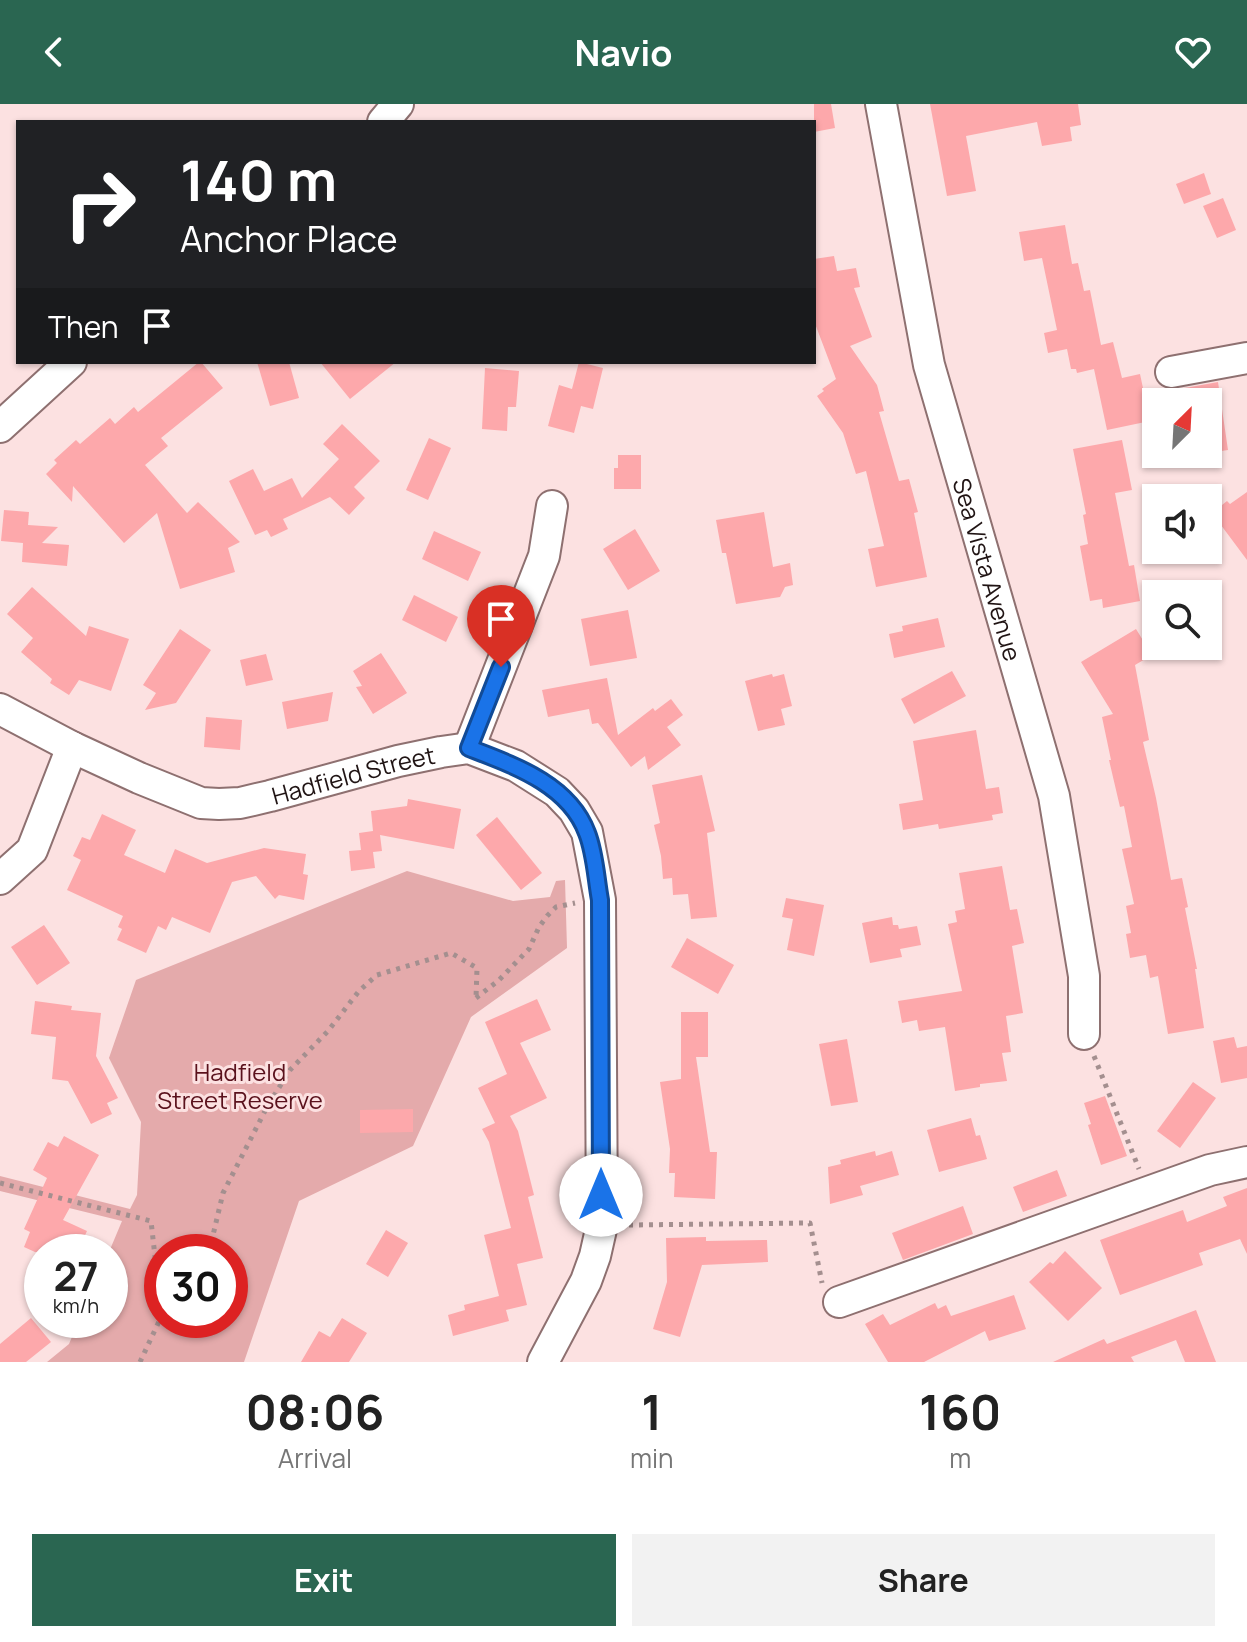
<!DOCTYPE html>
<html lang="en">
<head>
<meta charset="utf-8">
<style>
	:root { --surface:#fff; --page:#f2f2f2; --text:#222; --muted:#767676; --accent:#2a6651 }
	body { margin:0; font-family:Manrope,sans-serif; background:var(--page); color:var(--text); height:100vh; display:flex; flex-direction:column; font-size:30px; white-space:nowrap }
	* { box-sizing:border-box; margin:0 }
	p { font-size:26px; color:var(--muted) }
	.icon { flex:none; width:44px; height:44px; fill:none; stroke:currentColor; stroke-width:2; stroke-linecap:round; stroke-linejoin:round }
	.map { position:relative; height:1258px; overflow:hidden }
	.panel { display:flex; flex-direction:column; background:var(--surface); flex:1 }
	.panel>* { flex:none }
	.guide { position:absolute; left:16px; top:16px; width:800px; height:244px; border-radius:0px; box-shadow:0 2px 6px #0004; background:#202124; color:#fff; overflow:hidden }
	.needle { width:52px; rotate:24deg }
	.buttons { position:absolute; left:1142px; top:284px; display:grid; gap:16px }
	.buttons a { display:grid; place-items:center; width:80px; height:80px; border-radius:0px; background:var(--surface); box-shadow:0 2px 6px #0004; font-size:40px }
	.speed { position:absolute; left:24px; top:1130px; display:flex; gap:16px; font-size:40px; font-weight:700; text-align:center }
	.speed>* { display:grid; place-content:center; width:104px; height:104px; border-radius:50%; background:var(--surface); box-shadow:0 2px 6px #0004; line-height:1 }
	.speed small { font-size:20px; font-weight:400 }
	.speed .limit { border:12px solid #d22; background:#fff; color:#111 }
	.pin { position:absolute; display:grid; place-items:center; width:68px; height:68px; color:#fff; margin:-82px -34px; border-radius:50% 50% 50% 0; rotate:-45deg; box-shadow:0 0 8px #0007 }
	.pin .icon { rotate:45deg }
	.me { position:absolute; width:88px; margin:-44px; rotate:0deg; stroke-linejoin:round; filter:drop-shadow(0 0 6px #0008) }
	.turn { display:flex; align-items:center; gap:28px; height:168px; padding:0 32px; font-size:36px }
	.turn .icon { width:104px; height:104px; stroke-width:2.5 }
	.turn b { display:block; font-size:56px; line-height:68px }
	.then { display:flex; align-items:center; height:76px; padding:0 32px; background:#0003; gap:16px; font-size:30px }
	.eta { display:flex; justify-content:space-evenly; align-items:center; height:136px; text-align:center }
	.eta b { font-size:48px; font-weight:700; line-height:56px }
	.button { display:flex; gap:16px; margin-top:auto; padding:16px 32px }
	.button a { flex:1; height:92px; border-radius:0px; background:var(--accent); color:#fff; font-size:32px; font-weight:700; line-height:92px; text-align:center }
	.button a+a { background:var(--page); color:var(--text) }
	header { display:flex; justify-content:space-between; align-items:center; height:104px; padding:0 32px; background:var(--accent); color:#fff; font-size:36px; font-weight:700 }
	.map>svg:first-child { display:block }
	.green { fill:#e4aaab; fill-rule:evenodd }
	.building { fill:#fda8ab }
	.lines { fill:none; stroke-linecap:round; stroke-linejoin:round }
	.minor-casing { stroke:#8e7070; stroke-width:34 }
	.path { stroke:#a48f8f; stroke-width:5; stroke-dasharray:4 6; stroke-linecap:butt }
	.minor { stroke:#fff; stroke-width:30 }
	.route-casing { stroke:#114b97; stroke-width:20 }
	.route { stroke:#1a73e8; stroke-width:14 }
	.labels { text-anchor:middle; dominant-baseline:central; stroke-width:6; stroke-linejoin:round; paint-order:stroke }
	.street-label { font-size:24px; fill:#201414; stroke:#fce1e1 }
	.park-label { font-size:24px; fill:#5a111c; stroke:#fce1e1 }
</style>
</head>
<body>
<header><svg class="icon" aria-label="back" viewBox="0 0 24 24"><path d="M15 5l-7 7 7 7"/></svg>Navio<svg class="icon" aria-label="heart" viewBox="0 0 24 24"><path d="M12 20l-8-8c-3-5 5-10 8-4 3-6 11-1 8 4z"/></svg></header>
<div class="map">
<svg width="1247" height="1258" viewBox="0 0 1247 1258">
	<rect width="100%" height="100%" fill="#fce1e1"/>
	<path class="green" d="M 407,767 L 513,797 L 550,793 L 556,777 L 565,776 L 567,844 L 471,913 L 413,1042 L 299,1097 L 244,1258 L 47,1258 L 69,1240 L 79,1216 L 110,1216 L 109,1148 L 122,1117 L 0,1087 L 0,1072 L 130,1105 L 137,1091 L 141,1018 L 109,954 L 136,876 ZM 162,1148 L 230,1148 L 230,1216 L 162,1216 Z"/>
	<g class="building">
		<path d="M 814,0 L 831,0 L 835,24 L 814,28 Z"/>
		<path d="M 930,0 L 1078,0 L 1081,21 L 1070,23 L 1072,37 L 1042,42 L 1037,18 L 966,32 L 976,87 L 947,92 Z"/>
		<path d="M 1204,69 L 1211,90 L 1184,100 L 1176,80 Z"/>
		<path d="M 1223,94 L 1236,126 L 1217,134 L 1203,102 Z"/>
		<path d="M 1065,121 L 1072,160 L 1078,159 L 1084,187 L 1090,186 L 1101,241 L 1113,238 L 1122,274 L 1140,270 L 1150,317 L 1107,326 L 1094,265 L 1077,269 L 1076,265 L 1071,265 L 1067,245 L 1048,249 L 1044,229 L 1057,226 L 1042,154 L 1024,157 L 1019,128 Z"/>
		<path d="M 834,152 L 837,167 L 856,164 L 860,183 L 854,184 L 872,233 L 850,242 L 877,281 L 884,307 L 879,308 L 899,377 L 909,375 L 918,408 L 914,409 L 927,473 L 876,483 L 868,445 L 884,442 L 866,367 L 856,370 L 843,329 L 817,292 L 824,287 L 822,285 L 836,275 L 814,217 L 814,155 Z"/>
		<path d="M 199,258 L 201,258 L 223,284 L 161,334 L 168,342 L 145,361 L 187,409 L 198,398 L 240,438 L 228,444 L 235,468 L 180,485 L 157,409 L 124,439 L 73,382 L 72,398 L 46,370 L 57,359 L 54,356 L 76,336 L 80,340 L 110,314 L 115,320 L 134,303 L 138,308 Z"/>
		<path d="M 257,258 L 289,258 L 299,294 L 270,302 Z"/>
		<path d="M 320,258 L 396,258 L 350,295 Z"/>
		<path d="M 579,258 L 603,264 L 593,305 L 581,302 L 574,329 L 548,322 L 559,281 L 572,285 Z"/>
		<path d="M 485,264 L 519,267 L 516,303 L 508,303 L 507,327 L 482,325 Z"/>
		<path d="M 1218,278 L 1228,346 L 1208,349 L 1208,298 L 1156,298 L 1155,286 L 1174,286 Z"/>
		<path d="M 342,320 L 380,357 L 354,383 L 365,394 L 349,411 L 330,393 L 283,415 L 288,425 L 271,433 L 267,426 L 255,431 L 229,377 L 253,365 L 264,387 L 292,374 L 302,394 L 339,355 L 323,340 Z"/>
		<path d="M 429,334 L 451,344 L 428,396 L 406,386 Z"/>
		<path d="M 1122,336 L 1132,386 L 1115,389 L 1129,462 L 1134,461 L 1140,497 L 1103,504 L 1102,495 L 1090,497 L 1080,442 L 1088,440 L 1083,411 L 1086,410 L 1073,345 Z"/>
		<path d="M 618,351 L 641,351 L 641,385 L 614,385 L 614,364 L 618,364 Z"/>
		<path d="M 1247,388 L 1247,456 L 1212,409 L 1227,397 L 1230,400 Z"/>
		<path d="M 4,406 L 29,408 L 28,421 L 58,423 L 42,439 L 69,441 L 67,462 L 22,458 L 23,439 L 1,437 Z"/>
		<path d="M 764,408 L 773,463 L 790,459 L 793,481 L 785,483 L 780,493 L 736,500 L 726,449 L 722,449 L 716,416 Z"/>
		<path d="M 635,425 L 660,467 L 628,486 L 603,445 Z"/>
		<path d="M 434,427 L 481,448 L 468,477 L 422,455 Z"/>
		<path d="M 32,483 L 86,532 L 89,522 L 129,535 L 111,587 L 79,576 L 69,591 L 50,579 L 52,575 L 21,548 L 33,534 L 7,510 Z"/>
		<path d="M 414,491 L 458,513 L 446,538 L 402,516 Z"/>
		<path d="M 628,506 L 637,554 L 590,562 L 581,515 Z"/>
		<path d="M 938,514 L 945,543 L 894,554 L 889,530 L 903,527 L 902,522 Z"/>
		<path d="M 180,525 L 211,546 L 176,599 L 145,606 L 156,589 L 143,581 Z"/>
		<path d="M 1136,525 L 1152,551 L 1135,561 L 1149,636 L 1143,638 L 1156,694 L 1171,776 L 1182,774 L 1188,803 L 1185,804 L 1197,865 L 1195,865 L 1204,924 L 1168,930 L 1158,872 L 1150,874 L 1146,851 L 1130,854 L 1126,830 L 1131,829 L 1126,802 L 1134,800 L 1122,745 L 1132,743 L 1124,702 L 1120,703 L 1109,656 L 1111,656 L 1102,613 L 1113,610 L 1081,558 Z"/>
		<path d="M 381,549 L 407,589 L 373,610 L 356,583 L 362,582 L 353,567 Z"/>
		<path d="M 266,550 L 273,576 L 246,582 L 240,556 Z"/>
		<path d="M 952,567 L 966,592 L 914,620 L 901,595 Z"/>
		<path d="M 772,570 L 773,573 L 784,570 L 792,602 L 781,605 L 785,621 L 758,627 L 745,577 Z"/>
		<path d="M 607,574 L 618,631 L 653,604 L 655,607 L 671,595 L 683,611 L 667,623 L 681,641 L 648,666 L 645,652 L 631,663 L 598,619 L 592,620 L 589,605 L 548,613 L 542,586 Z"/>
		<path d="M 333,588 L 328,617 L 287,625 L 282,598 Z"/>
		<path d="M 206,613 L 242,616 L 240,646 L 204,643 Z"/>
		<path d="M 976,626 L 986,685 L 999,683 L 1003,709 L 992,711 L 993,716 L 939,725 L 938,720 L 903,726 L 899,700 L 923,696 L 913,637 Z"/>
		<path d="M 702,671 L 715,727 L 707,729 L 717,813 L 691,815 L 688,790 L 673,791 L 672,774 L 663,775 L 661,752 L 654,721 L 660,719 L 652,681 Z"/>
		<path d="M 408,695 L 461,705 L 454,745 L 380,731 L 382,747 L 373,748 L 375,764 L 351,767 L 349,747 L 361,746 L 359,729 L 373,727 L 371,707 L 407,702 Z"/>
		<path d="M 102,710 L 136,726 L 124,751 L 165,769 L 175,745 L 207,759 L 264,744 L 306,750 L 303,770 L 308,771 L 304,796 L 279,791 L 275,795 L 256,772 L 232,778 L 210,829 L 172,813 L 166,826 L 158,822 L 146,849 L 117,836 L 122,825 L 118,823 L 123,812 L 67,786 L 81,756 L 73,752 L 82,733 L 90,736 Z"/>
		<path d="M 497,713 L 542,769 L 521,786 L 476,731 Z"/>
		<path d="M 1002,762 L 1010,806 L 1017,805 L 1024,839 L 1012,842 L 1023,909 L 1006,912 L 1011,948 L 1002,949 L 1007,977 L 980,980 L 980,983 L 955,987 L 945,923 L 919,927 L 917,916 L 902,919 L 898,897 L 962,887 L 948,820 L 957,818 L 955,807 L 965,805 L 959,769 Z"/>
		<path d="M 786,794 L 824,801 L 814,852 L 787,846 L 793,815 L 782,813 Z"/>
		<path d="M 892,813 L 893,821 L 898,821 L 899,825 L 917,822 L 921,841 L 900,845 L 902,853 L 870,859 L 862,819 Z"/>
		<path d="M 44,821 L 70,859 L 37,881 L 11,843 Z"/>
		<path d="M 687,834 L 734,861 L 718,890 L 671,863 Z"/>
		<path d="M 537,895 L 551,926 L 520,939 L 547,994 L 510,1012 L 518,1027 L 534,1091 L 528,1093 L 543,1154 L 517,1160 L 527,1201 L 506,1206 L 509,1217 L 453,1232 L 448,1211 L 465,1206 L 464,1201 L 499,1192 L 484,1131 L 511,1124 L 489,1038 L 482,1025 L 495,1019 L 478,984 L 507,970 L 485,918 Z"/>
		<path d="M 35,897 L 72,902 L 71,906 L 101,909 L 96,952 L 118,994 L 107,999 L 112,1010 L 91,1020 L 68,977 L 52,975 L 56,933 L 31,930 Z"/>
		<path d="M 681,908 L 708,908 L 708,953 L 696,953 L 710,1048 L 717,1048 L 715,1095 L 674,1093 L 675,1069 L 669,1069 L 670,1045 L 660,978 L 681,975 Z"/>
		<path d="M 1234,933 L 1237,944 L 1247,942 L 1247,974 L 1221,979 L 1213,937 Z"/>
		<path d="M 847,935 L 858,998 L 831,1002 L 819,940 Z"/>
		<path d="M 1193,978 L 1216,994 L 1180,1044 L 1157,1027 Z"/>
		<path d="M 1105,992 L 1127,1052 L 1101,1061 L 1088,1021 L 1091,1020 L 1084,999 Z"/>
		<path d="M 413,1005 L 413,1028 L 360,1029 L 360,1006 Z"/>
		<path d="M 971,1014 L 976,1032 L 980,1031 L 987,1055 L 939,1068 L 927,1026 Z"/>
		<path d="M 64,1032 L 99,1051 L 63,1116 L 87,1127 L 77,1148 L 35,1148 L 24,1143 L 30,1128 L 24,1125 L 47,1074 L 33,1066 L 48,1038 L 58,1043 Z"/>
		<path d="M 875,1047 L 876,1052 L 892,1047 L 899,1071 L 860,1082 L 863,1091 L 830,1100 L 828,1063 L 841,1060 L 840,1056 Z"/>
		<path d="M 1057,1066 L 1067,1092 L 1023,1108 L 1013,1083 Z"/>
		<path d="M 1247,1084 L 1247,1150 L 1240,1135 L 1199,1149 L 1203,1161 L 1120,1191 L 1100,1136 L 1183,1106 L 1187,1118 L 1227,1102 L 1223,1093 Z"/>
		<path d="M 963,1102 L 973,1130 L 903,1156 L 892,1129 Z"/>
		<path d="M 386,1126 L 408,1139 L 388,1173 L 366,1160 Z"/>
		<path d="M 706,1133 L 706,1137 L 767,1136 L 768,1158 L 702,1161 L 680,1233 L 653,1225 L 667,1178 L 666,1134 Z"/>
		<path d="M 1065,1147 L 1102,1184 L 1068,1217 L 1029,1178 L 1050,1158 L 1053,1160 Z"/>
		<path d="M 1014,1191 L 1026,1225 L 989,1237 L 985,1227 L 924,1258 L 888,1258 L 865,1220 L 883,1210 L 890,1221 L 935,1199 L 938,1205 L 946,1201 L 951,1212 Z"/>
		<path d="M 1196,1206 L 1216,1258 L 1185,1258 L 1176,1236 L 1131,1253 L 1134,1258 L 1053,1258 L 1104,1235 L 1107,1240 Z"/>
		<path d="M 31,1214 L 51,1238 L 26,1258 L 0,1258 L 0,1240 Z"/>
		<path d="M 342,1214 L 367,1229 L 349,1258 L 301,1258 L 319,1227 L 330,1233 Z"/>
	</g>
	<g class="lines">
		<defs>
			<g id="minor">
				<path id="s1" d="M 881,0 L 929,261 L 1054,692 L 1084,872 L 1084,930"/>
				<path d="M 383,18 L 398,0"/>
				<path d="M 1171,268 L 1247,254"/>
				<path d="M 0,323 L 71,258"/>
				<path id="s2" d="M 0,605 L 72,643 L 139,674 L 201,699 L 219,700 L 240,699 L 270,692 L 398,657 L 441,648 L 469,644 L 516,662 L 557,688 L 574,706 L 587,728 L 600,796 L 602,1121 L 595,1152 L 586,1177 L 543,1258"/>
				<path d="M 469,644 L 544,452 L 552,402"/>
				<path d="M 0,775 L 32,746 L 72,643"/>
				<path d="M 839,1198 L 1210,1066 L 1247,1058"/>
			</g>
		</defs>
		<use href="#minor" class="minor-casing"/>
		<g class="path">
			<path d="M 476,894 L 499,876 L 529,845 L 539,823 L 547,812 L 556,803 L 575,799"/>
			<path d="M 1094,952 L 1139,1065"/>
			<path d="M 0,1079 L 151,1117 L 158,1179 L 162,1186"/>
			<path d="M 629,1121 L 810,1119 L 822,1179"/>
			<path d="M 209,1148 L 223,1089 L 267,1003 L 290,966 L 328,927 L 359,887 L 377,871 L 451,849 L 477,864 L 476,894"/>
			<path d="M 140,1258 L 162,1211"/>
		</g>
		<use href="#minor" class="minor"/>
	</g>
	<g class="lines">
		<defs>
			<path id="route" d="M 501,563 L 469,644 C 513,661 569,680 587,729 C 595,749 596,774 600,796 L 601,1091"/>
		</defs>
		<use href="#route" class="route-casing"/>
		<use href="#route" class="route"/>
	</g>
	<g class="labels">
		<g class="street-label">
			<text stroke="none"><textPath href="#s1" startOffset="478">Sea Vista Avenue</textPath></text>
			<text stroke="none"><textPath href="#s2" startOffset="378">Hadfield Street</textPath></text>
		</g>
		<g class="park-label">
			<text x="240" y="967">Hadfield<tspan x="240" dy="28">Street Reserve</tspan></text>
		</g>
	</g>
</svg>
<div class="buttons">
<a><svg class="needle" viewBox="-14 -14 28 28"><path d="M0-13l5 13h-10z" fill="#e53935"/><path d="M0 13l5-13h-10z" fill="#767676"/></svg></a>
<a><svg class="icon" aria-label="sound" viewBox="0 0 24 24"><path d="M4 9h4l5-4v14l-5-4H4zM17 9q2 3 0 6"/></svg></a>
<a><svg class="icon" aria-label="search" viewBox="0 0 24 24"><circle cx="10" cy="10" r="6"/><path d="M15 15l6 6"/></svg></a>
</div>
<div class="speed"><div>27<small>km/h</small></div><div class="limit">30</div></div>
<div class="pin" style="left:501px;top:563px;background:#d93025"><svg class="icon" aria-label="arrive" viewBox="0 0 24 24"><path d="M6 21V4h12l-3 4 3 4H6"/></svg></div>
<svg class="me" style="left:601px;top:1091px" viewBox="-20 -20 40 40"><circle r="19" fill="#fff"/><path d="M0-13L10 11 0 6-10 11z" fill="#1a73e8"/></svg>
<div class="guide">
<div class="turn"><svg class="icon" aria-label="right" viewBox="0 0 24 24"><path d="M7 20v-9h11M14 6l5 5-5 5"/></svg><div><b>140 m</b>Anchor Place</div></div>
<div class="then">Then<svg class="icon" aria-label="arrive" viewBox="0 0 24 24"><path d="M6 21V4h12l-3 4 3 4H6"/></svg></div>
</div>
</div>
<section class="panel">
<div class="eta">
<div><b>08:06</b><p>Arrival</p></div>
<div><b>1</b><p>min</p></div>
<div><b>160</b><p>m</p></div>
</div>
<div class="button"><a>Exit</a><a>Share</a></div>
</section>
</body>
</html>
